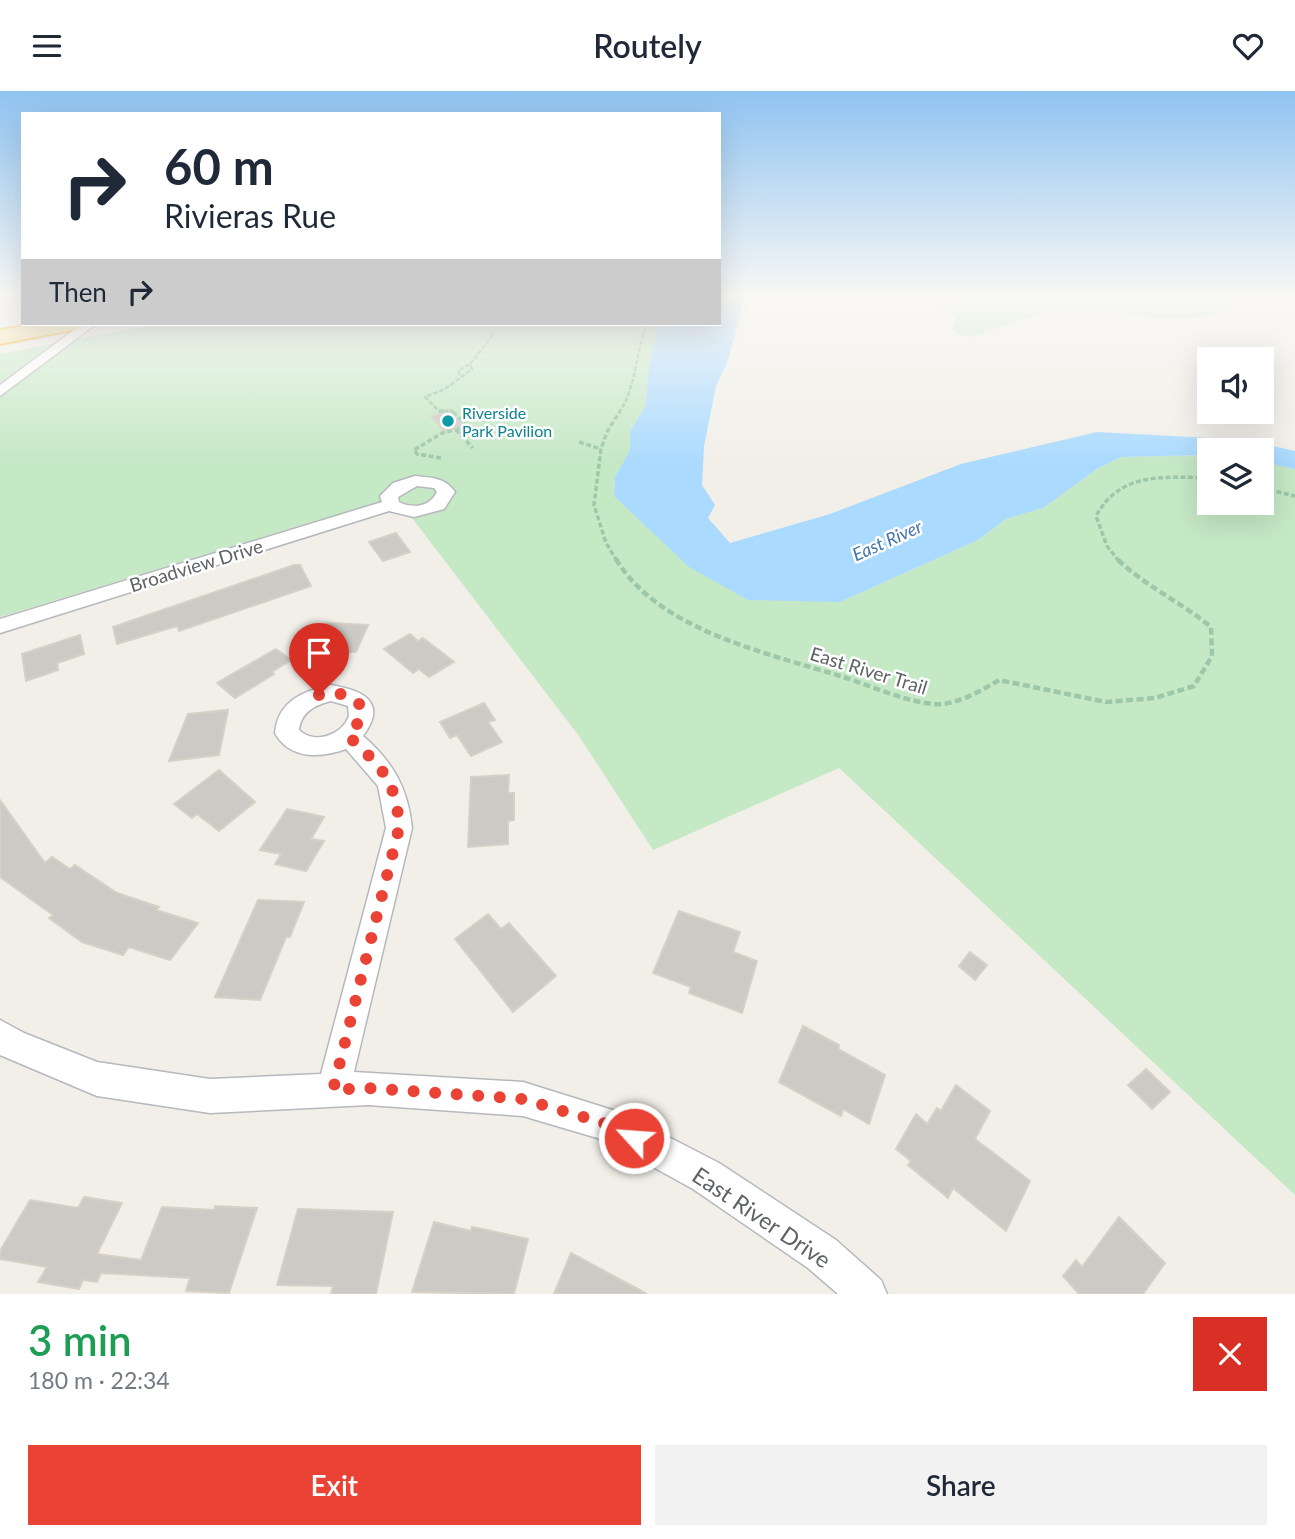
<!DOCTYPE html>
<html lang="en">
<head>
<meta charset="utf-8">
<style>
	:root { --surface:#fff; --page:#f2f2f3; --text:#1f2937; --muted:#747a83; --accent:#ea4335 }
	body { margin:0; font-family:Lato,sans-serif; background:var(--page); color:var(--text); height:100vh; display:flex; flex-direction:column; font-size:26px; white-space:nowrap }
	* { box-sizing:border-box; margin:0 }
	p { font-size:23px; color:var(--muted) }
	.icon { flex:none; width:38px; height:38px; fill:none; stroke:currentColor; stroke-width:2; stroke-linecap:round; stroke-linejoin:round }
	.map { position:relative; height:1203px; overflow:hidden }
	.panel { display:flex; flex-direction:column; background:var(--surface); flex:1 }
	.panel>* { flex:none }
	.hud { position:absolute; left:21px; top:21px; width:700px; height:214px; border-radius:0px; box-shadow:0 7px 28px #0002; background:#fff; color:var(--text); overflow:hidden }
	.buttons { position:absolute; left:1197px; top:256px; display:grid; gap:14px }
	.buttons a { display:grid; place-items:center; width:77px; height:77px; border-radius:0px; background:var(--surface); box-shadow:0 7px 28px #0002; font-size:35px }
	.pin { position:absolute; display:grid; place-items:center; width:60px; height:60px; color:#fff; margin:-72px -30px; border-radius:50% 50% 50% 0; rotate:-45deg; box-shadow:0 0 7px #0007 }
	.pin .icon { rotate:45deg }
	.me { position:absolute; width:77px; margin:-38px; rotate:296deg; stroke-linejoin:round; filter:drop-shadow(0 0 5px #0008) }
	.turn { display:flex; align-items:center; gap:24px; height:147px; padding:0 28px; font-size:32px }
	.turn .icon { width:91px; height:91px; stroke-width:2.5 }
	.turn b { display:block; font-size:49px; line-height:60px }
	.then { display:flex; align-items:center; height:66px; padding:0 28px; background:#0003; gap:14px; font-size:26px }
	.round { display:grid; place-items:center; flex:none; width:74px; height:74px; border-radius:0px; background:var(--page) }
	.overview { display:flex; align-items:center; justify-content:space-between; height:119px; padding:0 28px }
	h1 { font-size:42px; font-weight:600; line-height:52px; color:#1e9e55 }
	.primary-button { display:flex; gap:14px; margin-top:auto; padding:14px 28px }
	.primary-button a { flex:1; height:80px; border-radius:0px; background:var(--accent); color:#fff; font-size:28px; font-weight:600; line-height:80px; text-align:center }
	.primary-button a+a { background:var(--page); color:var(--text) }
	header { display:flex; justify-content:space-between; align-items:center; height:91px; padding:0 28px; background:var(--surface); font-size:32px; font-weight:600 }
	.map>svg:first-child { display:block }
	.green { fill:#c5e8c5 }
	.water { fill:#aadaff }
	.building { fill:#cccac5; stroke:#d6d1c6; stroke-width:2 }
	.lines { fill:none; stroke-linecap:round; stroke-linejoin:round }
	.minor-casing { stroke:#b5b8bc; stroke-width:3 }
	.motorway-casing { stroke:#f9ab00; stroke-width:4 }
	.path-far2 { stroke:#9cc7a9; stroke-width:2.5; stroke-dasharray:4.5 2; stroke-linecap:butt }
	.path-far1 { stroke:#9cc7a9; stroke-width:3.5; stroke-dasharray:5 2.5; stroke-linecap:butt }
	.path { stroke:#9cc7a9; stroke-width:4.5; stroke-dasharray:7 3.5; stroke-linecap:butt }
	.minor { fill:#fff; fill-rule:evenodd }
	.motorway { fill:#fde293; fill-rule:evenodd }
	.route { stroke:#ea4335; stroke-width:12; stroke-dasharray:0 21.6 }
	.culture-dot { fill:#0f9aa8; stroke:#fff; stroke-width:2.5 }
	.labels { text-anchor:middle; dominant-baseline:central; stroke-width:5; stroke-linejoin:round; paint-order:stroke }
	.far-culture-label { font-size:16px; fill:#0d838f; stroke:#fff; text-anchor:start }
	.far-water-label { font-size:18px; font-style:italic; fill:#4174aa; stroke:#fff }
	.street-label { font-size:19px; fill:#5f6368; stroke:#fff }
	.near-street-label { font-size:23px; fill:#5f6368; stroke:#fff }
</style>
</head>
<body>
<header><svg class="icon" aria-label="menu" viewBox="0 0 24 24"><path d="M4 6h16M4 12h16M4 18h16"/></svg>Routely<svg class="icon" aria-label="heart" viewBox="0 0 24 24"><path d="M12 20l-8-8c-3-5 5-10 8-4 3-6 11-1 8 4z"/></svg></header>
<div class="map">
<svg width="1295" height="1203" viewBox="0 0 1295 1203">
	<rect width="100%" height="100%" fill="#f1efe8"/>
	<g class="green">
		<path d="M 975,205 L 1244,205 C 1198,249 1126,214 1071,218 C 1037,221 1003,236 971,246 L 956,242 L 952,237 L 956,226 L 940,215 Z"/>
		<path d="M 154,233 L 658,233 L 649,275 L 645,316 L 630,340 L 630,359 L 615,386 L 614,404 L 643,430 L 840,511 L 978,449 L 1006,428 L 1043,417 L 1097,378 L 1121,366 L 1209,364 L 1209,411 L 1262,411 L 1262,371 L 1295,378 L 1295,1104 L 839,677 L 653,759 L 579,645 L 396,406 L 0,526 L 0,263 Z"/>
	</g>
	<path class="water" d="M 719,205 L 745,205 L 727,272 L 716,295 L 704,355 L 702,394 L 715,414 L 708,427 L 730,452 L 830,423 L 961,373 L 1097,341 L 1247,349 L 1295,360 L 1295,378 L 1262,371 L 1262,359 L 1209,359 L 1209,364 L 1121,366 L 1097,378 L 1043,417 L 1006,428 L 978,449 L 840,511 L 748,509 L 689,476 L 614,405 L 615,386 L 630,359 L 630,340 L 645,316 L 649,275 L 658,234 L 719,233 Z"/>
	<g class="building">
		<path d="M 450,319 L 465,335 L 445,341 L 431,325 Z"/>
		<path d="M 396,442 L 410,461 L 383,470 L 369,451 Z"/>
		<path d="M 294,474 L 300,474 L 311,495 L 179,540 L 177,535 L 117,553 L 113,536 Z"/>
		<path d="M 327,532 L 368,534 L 356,561 L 344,561 L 342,566 L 311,565 Z"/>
		<path d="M 410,543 L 418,550 L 423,547 L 454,571 L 429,586 L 419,578 L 413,582 L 384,558 Z"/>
		<path d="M 80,544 L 84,563 L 57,572 L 58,579 L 26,590 L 22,563 Z"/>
		<path d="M 276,558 L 291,569 L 272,581 L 274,583 L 235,607 L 217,592 Z"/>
		<path d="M 484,612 L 495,629 L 488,631 L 502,651 L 471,665 L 457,644 L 450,647 L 440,631 Z"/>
		<path d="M 228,619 L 219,664 L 169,670 L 188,623 Z"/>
		<path d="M 219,679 L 255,711 L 219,740 L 197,723 L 192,727 L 174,713 Z"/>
		<path d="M 509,684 L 508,702 L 514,702 L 514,729 L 508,730 L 508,753 L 468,756 L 471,686 Z"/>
		<path d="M 0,709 L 45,772 L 52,766 L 70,778 L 75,774 L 117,802 L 159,816 L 156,819 L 198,832 L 170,869 L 129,856 L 123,864 L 82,851 L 49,827 L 53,824 L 0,786 Z"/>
		<path d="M 287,718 L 324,726 L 311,748 L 324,750 L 306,780 L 275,773 L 281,763 L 260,759 Z"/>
		<path d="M 258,809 L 304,811 L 290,846 L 286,846 L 260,909 L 215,906 Z"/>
		<path d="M 679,820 L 740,841 L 733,861 L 757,870 L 742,922 L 689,902 L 691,896 L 653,882 Z"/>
		<path d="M 488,823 L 501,838 L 509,832 L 556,885 L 513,921 L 455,848 Z"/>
		<path d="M 970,861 L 987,874 L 975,889 L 959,875 Z"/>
		<path d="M 803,935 L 839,954 L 838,958 L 885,984 L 869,1033 L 843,1018 L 841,1025 L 779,991 Z"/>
		<path d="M 1146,978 L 1170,1001 L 1152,1018 L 1128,994 Z"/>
		<path d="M 956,994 L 990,1020 L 975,1048 L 1030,1090 L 1006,1140 L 953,1097 L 948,1107 L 908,1074 L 911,1070 L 896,1058 L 916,1023 L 927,1033 L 937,1017 L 941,1020 Z"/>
		<path d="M 84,1106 L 122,1112 L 97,1163 L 141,1169 L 162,1116 L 214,1119 L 215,1115 L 257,1117 L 229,1202 L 186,1200 L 190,1187 L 101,1182 L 97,1191 L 83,1189 L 79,1198 L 38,1191 L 47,1176 L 0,1168 L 0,1160 L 30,1109 L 78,1117 Z"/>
		<path d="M 298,1118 L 393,1121 L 376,1203 L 331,1203 L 333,1195 L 277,1194 Z"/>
		<path d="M 1119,1126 L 1165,1172 L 1143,1203 L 1079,1203 L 1063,1185 L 1076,1169 L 1082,1176 Z"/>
		<path d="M 434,1131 L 471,1140 L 472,1136 L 528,1148 L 514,1203 L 412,1201 Z"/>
		<path d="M 571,1162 L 647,1203 L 554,1203 Z"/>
	</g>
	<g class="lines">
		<defs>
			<g id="minor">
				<path d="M 82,233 L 96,233 L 0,305 L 0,294 Z"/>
				<path d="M 415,385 C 432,387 444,386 455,401 L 444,418 L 414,426 L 389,420 L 0,542 L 0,528 L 382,411 L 380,405 L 393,392 ZM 417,395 L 434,397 L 437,401 C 430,416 413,418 399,411 L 398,406 Z"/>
				<path d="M 331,594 C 361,599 389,610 363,645 C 393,671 408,697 412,737 L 354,981 L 523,991 L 622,1022 L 719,1072 L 836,1149 L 881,1189 L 887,1203 L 838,1203 L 808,1177 L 693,1098 L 604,1049 L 523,1025 L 368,1014 L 210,1022 L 97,1005 L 0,964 L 0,929 L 24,942 L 97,971 L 210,988 L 321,983 L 386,737 L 378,695 L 346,658 C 321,667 290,669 275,642 C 278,610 303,600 331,594 ZM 331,610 L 348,615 L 349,625 C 342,644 315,654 299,639 C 301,621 315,614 331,610 Z"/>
			</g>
			<path id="motorway" d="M 38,233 L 83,233 L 80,238 L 72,239 L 0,253 L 0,239 Z"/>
		</defs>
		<use href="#minor" class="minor-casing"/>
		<use href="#motorway" class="motorway-casing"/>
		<g class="path-far2">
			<path d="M 460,284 L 458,280 L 470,273"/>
			<path d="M 454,322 L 451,319 L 440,321 L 425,306 L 445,298 L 472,278 L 470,273 L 491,247 L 493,239"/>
			<path d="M 619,322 C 637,294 635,263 647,233"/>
		</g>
		<g class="path-far1">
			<path d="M 439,320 L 446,320"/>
			<path d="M 456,339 L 473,357"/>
			<path d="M 579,351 L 601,358"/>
			<path d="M 441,367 L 417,363 L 414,359 L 442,342 L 468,336 L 452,320"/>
			<path d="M 1262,397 L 1295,405"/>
			<path d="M 617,470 L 606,452 L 594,414 L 601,358 L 607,341 L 620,320"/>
			<path d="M 1119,470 L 1107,455 L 1096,425 C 1121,380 1164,386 1209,387"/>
		</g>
		<path class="path" d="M 616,468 C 659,540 768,562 843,586 C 872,595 905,611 935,613 C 954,615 983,599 999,589 L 1106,611 L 1155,607 L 1194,595 L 1212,565 L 1211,536 C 1181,511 1145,495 1117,468"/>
		<use href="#minor" class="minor"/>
		<use href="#motorway" class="motorway"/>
	</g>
	<linearGradient id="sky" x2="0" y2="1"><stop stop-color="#8fc3f1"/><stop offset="0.55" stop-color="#f9f8f5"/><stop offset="1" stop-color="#f9f8f5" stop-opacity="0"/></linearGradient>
	<rect width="1295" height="373" fill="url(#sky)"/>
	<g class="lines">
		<path class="route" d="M 319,604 L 342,603 L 359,612 L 361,628 L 348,645 C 381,675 397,690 399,737 L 333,999 L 368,997 L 523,1008 L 610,1034 L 634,1047"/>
	</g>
	<circle class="culture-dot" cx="448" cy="330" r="7"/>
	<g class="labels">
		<g class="far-culture-label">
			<text x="462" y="321">Riverside<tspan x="462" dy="18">Park Pavilion</tspan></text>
		</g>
		<g class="far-water-label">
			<text transform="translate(887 449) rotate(-24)">East River</text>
		</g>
		<g class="street-label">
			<text transform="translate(196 474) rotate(-17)">Broadview Drive</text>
			<text transform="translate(869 579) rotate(17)">East River Trail</text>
		</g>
		<g class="near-street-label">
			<text transform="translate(762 1126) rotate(34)">East River Drive</text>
		</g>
	</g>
</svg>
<div class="buttons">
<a><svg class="icon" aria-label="sound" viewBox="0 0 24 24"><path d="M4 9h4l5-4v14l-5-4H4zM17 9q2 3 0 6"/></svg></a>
<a><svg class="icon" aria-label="layers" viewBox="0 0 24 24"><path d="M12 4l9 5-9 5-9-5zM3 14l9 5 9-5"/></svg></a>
</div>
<div class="pin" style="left:319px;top:604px;background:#d93025"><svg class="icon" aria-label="arrive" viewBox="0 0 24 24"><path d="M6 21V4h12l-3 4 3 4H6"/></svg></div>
<svg class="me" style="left:634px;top:1047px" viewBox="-20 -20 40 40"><circle r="17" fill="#ea4335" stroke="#fff" stroke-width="3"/><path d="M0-11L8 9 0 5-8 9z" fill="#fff"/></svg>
<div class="hud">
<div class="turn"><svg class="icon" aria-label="right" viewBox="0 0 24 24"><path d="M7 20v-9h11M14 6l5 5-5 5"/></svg><div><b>60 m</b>Rivieras Rue</div></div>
<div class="then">Then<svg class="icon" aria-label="right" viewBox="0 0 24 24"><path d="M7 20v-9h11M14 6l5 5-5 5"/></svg></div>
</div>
</div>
<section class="panel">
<div class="overview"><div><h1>3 min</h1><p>180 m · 22:34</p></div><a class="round" style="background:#d93025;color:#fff"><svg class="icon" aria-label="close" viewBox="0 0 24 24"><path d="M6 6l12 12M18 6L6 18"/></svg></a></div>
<div class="primary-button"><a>Exit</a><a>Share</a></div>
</section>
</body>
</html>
